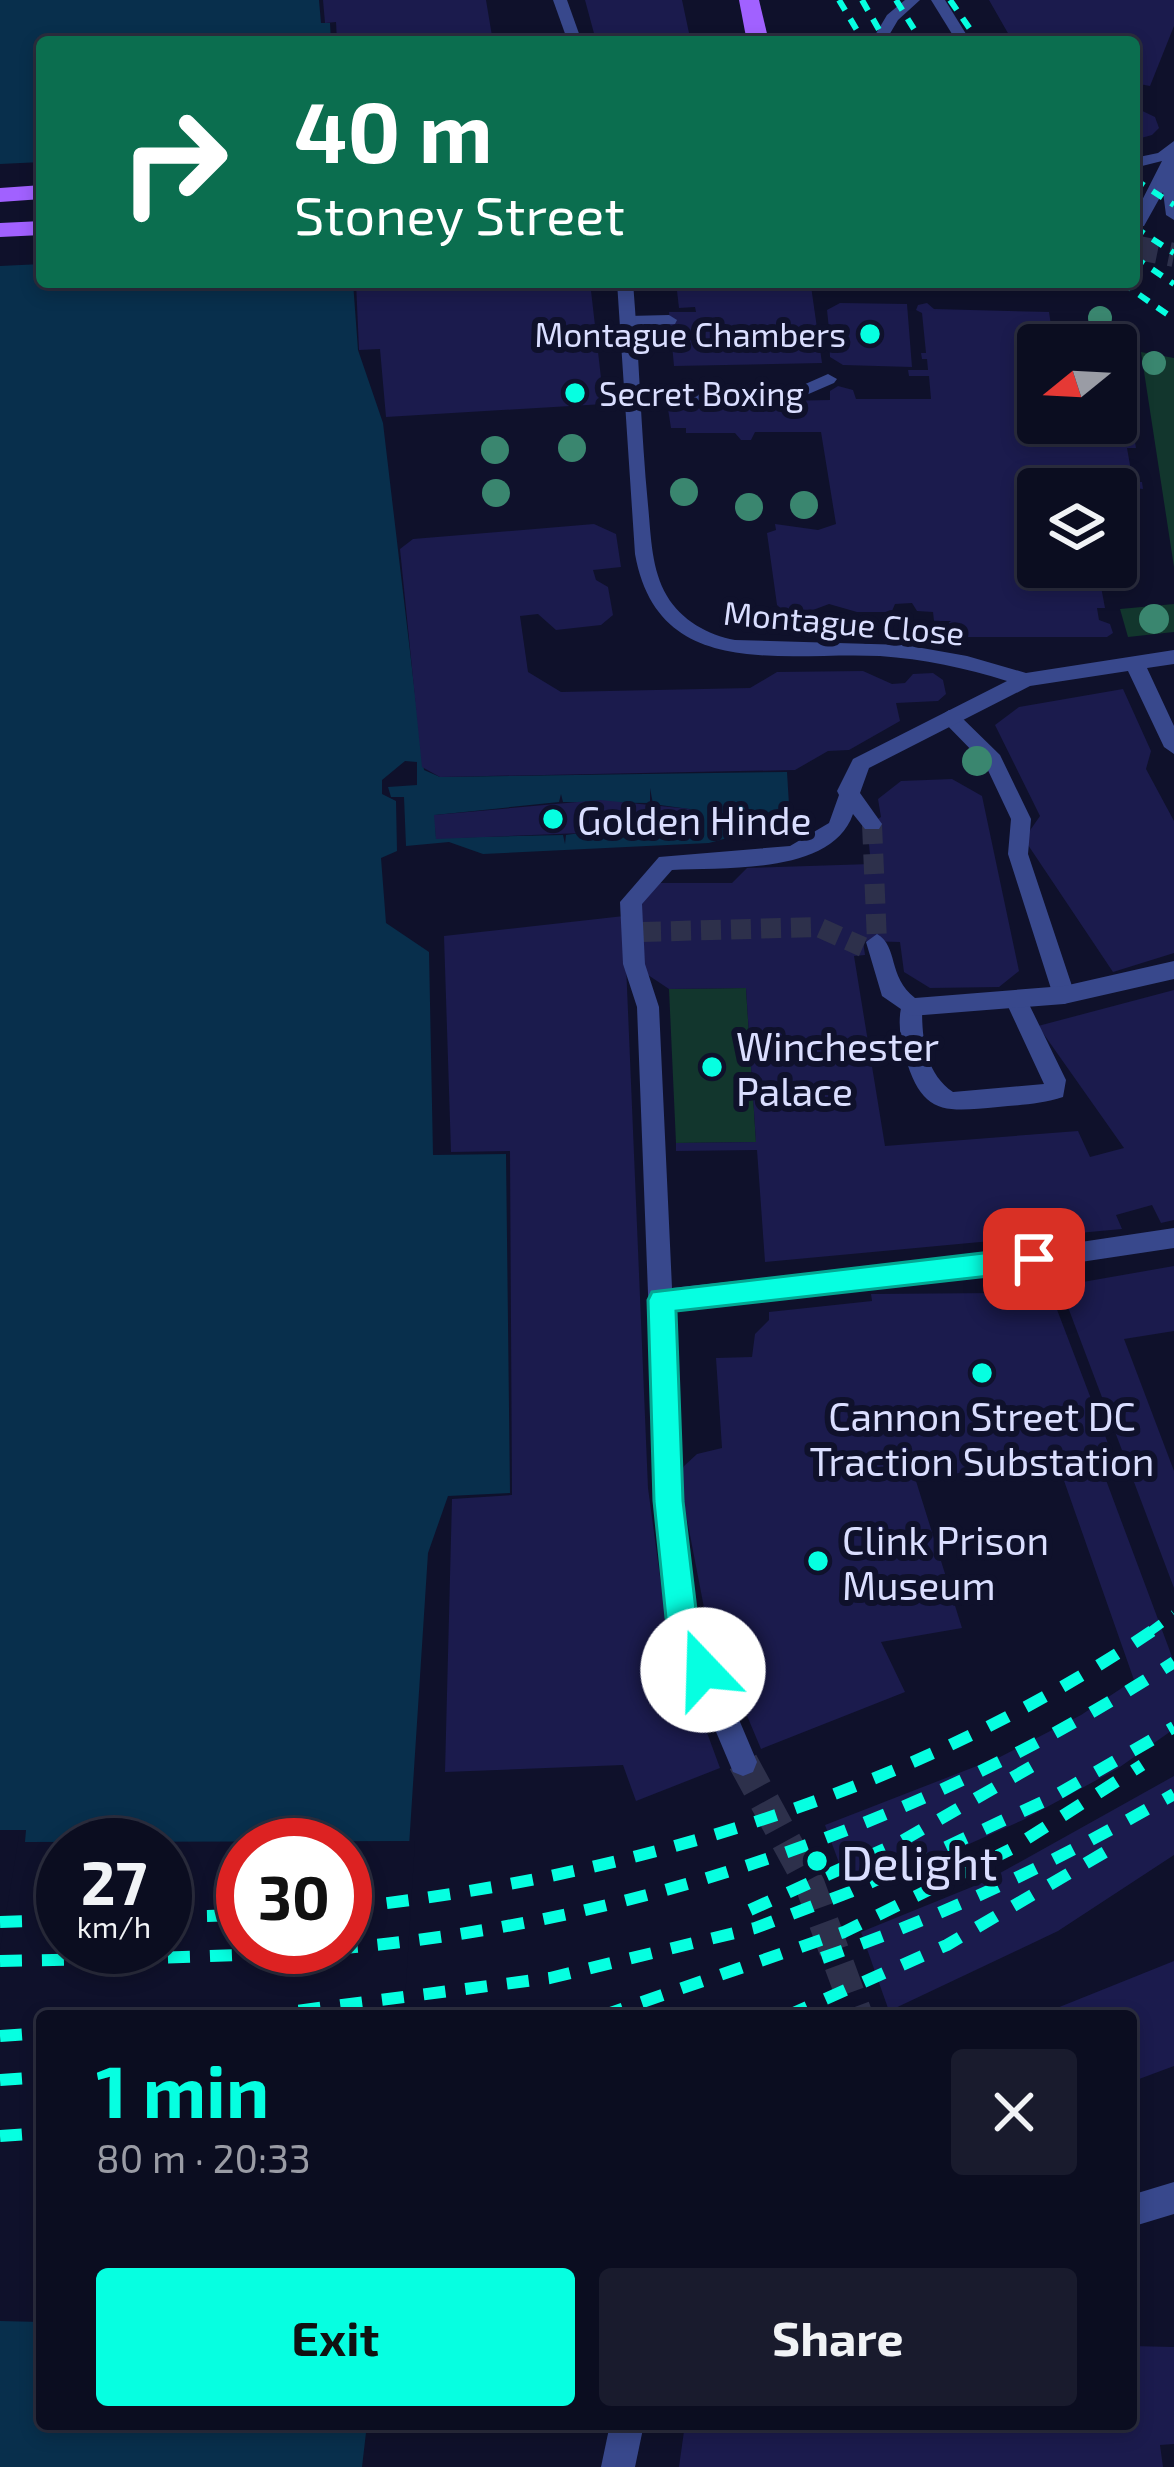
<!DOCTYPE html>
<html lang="en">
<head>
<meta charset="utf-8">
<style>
	:root { --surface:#0b0d20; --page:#191b2d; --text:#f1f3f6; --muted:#9a9ca5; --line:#2b2d3e; --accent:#06ffe1 }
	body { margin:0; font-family:"Exo 2",sans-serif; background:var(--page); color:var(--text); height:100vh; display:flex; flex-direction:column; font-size:45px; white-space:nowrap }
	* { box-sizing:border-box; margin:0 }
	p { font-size:39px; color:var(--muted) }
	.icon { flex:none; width:66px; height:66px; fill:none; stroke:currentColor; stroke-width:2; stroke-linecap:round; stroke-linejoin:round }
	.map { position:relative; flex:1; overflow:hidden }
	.panel { position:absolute; left:36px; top:2010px; width:1101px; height:420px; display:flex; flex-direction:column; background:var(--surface); border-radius:12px; box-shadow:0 6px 18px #0003,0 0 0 3px var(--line) }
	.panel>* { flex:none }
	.guide { position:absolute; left:36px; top:36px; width:1104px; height:252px; border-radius:12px; box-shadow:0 6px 18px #0003,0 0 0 3px var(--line); background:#0b6e4f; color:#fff; overflow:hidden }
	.needle { width:78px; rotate:252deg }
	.buttons { position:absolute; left:1017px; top:324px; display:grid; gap:24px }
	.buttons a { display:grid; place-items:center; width:120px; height:120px; border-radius:12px; background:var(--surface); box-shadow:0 6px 18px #0003,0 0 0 3px var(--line); font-size:60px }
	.speed { position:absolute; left:36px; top:1818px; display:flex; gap:24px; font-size:60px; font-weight:700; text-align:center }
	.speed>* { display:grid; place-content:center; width:156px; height:156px; border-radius:50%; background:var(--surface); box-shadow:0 6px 18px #0003,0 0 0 3px var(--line); line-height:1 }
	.speed small { font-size:30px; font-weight:400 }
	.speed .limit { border:18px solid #d22; background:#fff; color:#111 }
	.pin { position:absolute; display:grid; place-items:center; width:102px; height:102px; color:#fff; margin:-51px; border-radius:24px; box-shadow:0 6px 18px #0006 }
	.me { position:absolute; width:132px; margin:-66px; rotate:339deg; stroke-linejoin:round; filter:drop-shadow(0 0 9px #0008) }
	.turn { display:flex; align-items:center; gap:42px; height:252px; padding:0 60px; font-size:54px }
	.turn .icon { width:156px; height:156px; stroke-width:2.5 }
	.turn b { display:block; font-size:84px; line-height:102px }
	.round { display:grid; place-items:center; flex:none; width:126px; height:126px; border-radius:12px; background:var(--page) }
	.overview { display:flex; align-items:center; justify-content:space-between; height:204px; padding:0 60px }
	h1 { font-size:72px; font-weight:700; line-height:90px; color:var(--accent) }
	.button { display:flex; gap:24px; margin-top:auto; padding:24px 60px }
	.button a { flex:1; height:138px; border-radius:12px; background:var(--accent); color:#111; font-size:48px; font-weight:700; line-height:138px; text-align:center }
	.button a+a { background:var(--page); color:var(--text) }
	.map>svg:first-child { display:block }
	.green { fill:#12362d }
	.water { fill:#082f4c; fill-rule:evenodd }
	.pier { fill:#0f112b; fill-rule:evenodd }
	.building { fill:#1b1b4d }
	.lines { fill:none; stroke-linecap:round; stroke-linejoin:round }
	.pedestrian-tunnel { stroke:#2d304b; stroke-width:30; stroke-dasharray:30 15; stroke-linecap:butt }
	.minor-tunnel { stroke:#2d304b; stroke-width:20; stroke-dasharray:20 10; stroke-linecap:butt }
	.primary-tunnel { stroke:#2d304b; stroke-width:24; stroke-dasharray:24 12; stroke-linecap:butt }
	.service { fill:#38488c; fill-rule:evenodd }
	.pedestrian { fill:#38488c; fill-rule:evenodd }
	.minor { fill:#38488c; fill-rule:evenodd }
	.primary { fill:#a161ff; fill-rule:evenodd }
	.rail-far2 { stroke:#06ffe1; stroke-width:6; stroke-dasharray:12 10; stroke-linecap:butt }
	.rail-far1 { stroke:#06ffe1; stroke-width:9; stroke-dasharray:18 15; stroke-linecap:butt }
	.rail { stroke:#06ffe1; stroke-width:12; stroke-dasharray:22 20; stroke-linecap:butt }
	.tree { fill:#3a866f }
	.route { fill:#06ffe1; stroke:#04a692; stroke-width:3 }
	.poi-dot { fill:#06ffe1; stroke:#0f112b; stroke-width:4.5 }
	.labels { text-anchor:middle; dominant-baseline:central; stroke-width:12; stroke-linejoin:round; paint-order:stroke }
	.far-poi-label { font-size:33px; fill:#dadeff; stroke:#0f112b; text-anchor:end }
	.far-street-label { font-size:33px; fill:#dadeff; stroke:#0f112b }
	.poi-label { font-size:39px; fill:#dadeff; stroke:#0f112b; text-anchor:start }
	.near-poi-label { font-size:48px; fill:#dadeff; stroke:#0f112b; text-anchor:start }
</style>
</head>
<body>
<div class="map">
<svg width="1174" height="2467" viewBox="0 0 1174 2467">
	<rect width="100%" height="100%" fill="#0f112b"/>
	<g class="green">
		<path d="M 1141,352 L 1174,358 L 1174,567 Z"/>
		<path d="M 1174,604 L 1174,632 L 1128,637 L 1120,609 Z"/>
		<path d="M 746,988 L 756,1142 L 676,1143 L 669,989 Z"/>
	</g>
	<path class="water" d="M 0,0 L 319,0 L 321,23 L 330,23 L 331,42 L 42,42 L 42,282 L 353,282 L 358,350 L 383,423 L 424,770 L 440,777 L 787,772 L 790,821 L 709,843 L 483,854 L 449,842 L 406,846 L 404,797 L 391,797 L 388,787 L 417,785 L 417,762 L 405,761 L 382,780 L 382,794 L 396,801 L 397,851 L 381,858 L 386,923 L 429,952 L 433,1155 L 506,1154 L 510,1493 L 448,1496 L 428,1553 L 398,2016 L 42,2016 L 42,2424 L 367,2424 L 362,2467 L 0,2467 L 0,1986 L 25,1831 L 0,1830 ZM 650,788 L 653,804 L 689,809 L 691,813 L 655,823 L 656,838 L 652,823 L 566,835 L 565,844 L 563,835 L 436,838 L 435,815 L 559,802 L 561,794 L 563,802 L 650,803 ZM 63,1845 L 165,1845 L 165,1947 L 63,1947 ZM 243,1845 L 345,1845 L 345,1947 L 243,1947 Z"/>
	<g class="pier">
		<path d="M 42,162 L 42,264 L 0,266 L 0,164 Z"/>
		<path d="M 0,1830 L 26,1830 L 25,1842 L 415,1841 L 404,2016 L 42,2016 L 42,2322 L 0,2321 L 0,1949 L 19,1836 L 0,1836 ZM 63,1845 L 165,1845 L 165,1947 L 63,1947 ZM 243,1845 L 345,1845 L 345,1947 L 243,1947 Z"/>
	</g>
	<g class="building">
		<path d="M 323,0 L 486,0 L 493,42 L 337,42 L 336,22 L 325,23 Z"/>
		<path d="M 585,0 L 682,0 L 689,33 L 595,37 Z"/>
		<path d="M 989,0 L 1174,0 L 1174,26 L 1150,86 L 1134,83 L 1134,42 L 1013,42 Z"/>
		<path d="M 1134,107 L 1155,117 L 1159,128 L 1152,135 L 1134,140 Z"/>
		<path d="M 356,282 L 590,282 L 604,404 L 386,417 L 380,349 L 359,350 Z"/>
		<path d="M 676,282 L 880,282 L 880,286 L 811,286 L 822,363 L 674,366 L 669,312 L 696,312 L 695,307 L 679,308 Z"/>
		<path d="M 840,303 L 907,304 L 912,367 L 843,365 L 830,357 L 829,336 L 834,333 L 829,329 L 827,310 Z"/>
		<path d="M 927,303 L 934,309 L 1049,312 L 1054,345 L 1038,345 L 1038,423 L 1088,423 L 1091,442 L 1116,442 L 1115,435 L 1125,436 L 1125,442 L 1135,442 L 1136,448 L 1127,448 L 1133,482 L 1142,482 L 1143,489 L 1135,488 L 1135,495 L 1125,494 L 1124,488 L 1038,489 L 1038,567 L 1090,567 L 1091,576 L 1099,576 L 1105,608 L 1097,608 L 1099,620 L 1110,624 L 1113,633 L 1107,637 L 955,637 L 948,633 L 946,625 L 951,621 L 934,621 L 933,612 L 917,611 L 912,603 L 895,604 L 892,611 L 885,612 L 857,612 L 829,604 L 805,613 L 786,613 L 777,605 L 767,533 L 776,530 L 775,524 L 818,530 L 836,524 L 821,432 L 755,432 L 751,440 L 741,440 L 735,433 L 686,433 L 686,428 L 671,428 L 668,409 L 683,409 L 682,403 L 830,400 L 830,391 L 838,386 L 853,390 L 856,399 L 931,399 L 929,376 L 909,376 L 908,370 L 928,370 L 927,359 L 922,359 L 921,353 L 926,353 L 922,313 L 916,310 L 918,305 Z"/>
		<path d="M 594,524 L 616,534 L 621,567 L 593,570 L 596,580 L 608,587 L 613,615 L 601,625 L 556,630 L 538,614 L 520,616 L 528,672 L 561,692 L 750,688 L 777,672 L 863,671 L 892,684 L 905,683 L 913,674 L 933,673 L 943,680 L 946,694 L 938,701 L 896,703 L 900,721 L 849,750 L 828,751 L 795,770 L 440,777 L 422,767 L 400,549 L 413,539 Z"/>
		<path d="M 1123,689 L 1151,751 L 1146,769 L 1174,821 L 1174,953 L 1113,972 L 1024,839 L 1040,816 L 995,725 L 1019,707 Z"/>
		<path d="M 952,779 L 982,796 L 1019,971 L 999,987 L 930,988 L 904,972 L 900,942 L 863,941 L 865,955 L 854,956 L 885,1146 L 1078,1131 L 1090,1157 L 1124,1148 L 1038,1026 L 1174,990 L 1174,1220 L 1161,1223 L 1152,1205 L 1116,1215 L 1122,1229 L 765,1262 L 757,1150 L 676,1151 L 676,1143 L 756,1142 L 746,988 L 669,989 L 645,973 L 641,896 L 660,883 L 732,883 L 747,868 L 871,864 L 867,826 L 881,817 L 878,799 L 901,781 Z"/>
		<path d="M 600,800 L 690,809 L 690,814 L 606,832 L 436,839 L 434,815 Z"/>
		<path d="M 624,916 L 648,1488 L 666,1621 L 720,1768 L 636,1801 L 623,1765 L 445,1772 L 452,1499 L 512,1495 L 510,1151 L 451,1152 L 444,936 Z"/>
		<path d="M 1174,1266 L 1174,1331 L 1124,1339 L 1174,1471 L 1174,1588 L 1060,1286 Z"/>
		<path d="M 1048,1286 L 1109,1446 L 1094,1448 L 1174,1662 L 1174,1729 L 1117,1769 L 1023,1820 L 933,1860 L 848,1887 L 825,1825 L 1000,1757 L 1081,1715 L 1134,1680 L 1055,1455 L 916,1481 L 962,1628 L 881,1642 L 905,1692 L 761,1749 L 706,1618 L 684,1504 L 678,1504 L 678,1478 L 684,1466 L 697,1454 L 722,1448 L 716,1358 L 752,1357 L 755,1334 L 769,1320 L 769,1312 L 872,1301 L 871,1294 L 1001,1293 Z"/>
		<path d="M 1174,1776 L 1174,1855 L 1058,1931 L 889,2011 L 861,1932 L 984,1882 Z"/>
		<path d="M 1174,1961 L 1174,2066 L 1131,2082 L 1131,2016 L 1037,2016 Z"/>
		<path d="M 1131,2346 L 1174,2347 L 1174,2444 L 1160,2445 L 1163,2467 L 679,2467 L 685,2424 L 1131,2424 Z"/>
	</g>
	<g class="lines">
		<path class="pedestrian-tunnel" d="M 743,1762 L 810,1885 L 858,2016"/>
		<g class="minor-tunnel">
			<path d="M 872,824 L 877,942"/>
			<path d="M 641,932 L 818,927 L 863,947"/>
		</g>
		<path class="primary-tunnel" d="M 1134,247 L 1174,255"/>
		<g class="service">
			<path d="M 669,315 L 677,320 L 675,324 L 628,326 L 620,321 L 628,316 Z"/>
			<path d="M 949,710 L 956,712 L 1000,755 L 1031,819 L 1028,854 L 1075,995 L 1072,1001 L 1064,1004 L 1053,995 L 1008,854 L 1011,819 L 985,764 L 939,717 Z"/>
			<path d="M 1016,991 L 1024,994 L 1066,1080 L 1063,1097 C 1042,1104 1020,1105 998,1107 C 945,1112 922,1116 905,1056 C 900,1039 897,1018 903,1001 L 911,998 L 922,1007 C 922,1039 925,1073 953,1092 L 1044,1084 L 1005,1000 Z"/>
		</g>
		<path class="pedestrian" d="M 828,374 L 837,379 L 834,383 L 797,399 L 631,402 L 622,397 L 631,392 L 794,389 Z"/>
		<g class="minor">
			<path d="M 553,0 L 567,0 L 582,42 L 568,42 Z"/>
			<path d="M 905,0 L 920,0 L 898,20 L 885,42 L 871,42 L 887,15 Z"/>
			<path d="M 931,0 L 945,0 L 971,42 L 957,42 Z"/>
			<path d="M 1174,141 L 1174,220 L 1166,215 L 1163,192 L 1144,226 L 1134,227 L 1134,216 L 1162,161 L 1134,168 L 1134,158 L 1158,153 Z"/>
			<path d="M 617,282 L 633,282 C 639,356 641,431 648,505 C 651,535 651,569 667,596 C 681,620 708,635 735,640 L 905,645 L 967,656 L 1026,673 L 1174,650 L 1174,664 L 1147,668 L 1174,726 L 1174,754 L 1164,747 L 1128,671 L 1030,686 L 869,768 L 860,793 L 882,824 L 879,829 L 865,829 L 853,814 C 832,875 725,867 672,870 L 642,904 L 645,964 L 659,1007 L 672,1288 L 1034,1249 L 1174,1228 L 1174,1248 L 1034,1269 L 673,1310 L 682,1501 L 696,1618 L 757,1762 L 753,1772 L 743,1776 L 733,1772 L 668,1618 L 656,1501 L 637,1007 L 623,964 L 620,902 L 659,857 L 790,846 L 829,823 L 839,795 L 837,791 L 853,759 L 1007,681 C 966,668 923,659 880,656 C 784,651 658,683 635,554 Z"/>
			<path d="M 877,934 C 899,947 887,976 915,998 L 1064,986 L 1174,961 L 1174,979 L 1064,1004 L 911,1016 L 882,996 L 866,942 Z"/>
			<path d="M 1174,2182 L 1174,2214 L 1131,2227 L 1131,2195 Z"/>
			<path d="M 610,2424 L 644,2424 L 635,2467 L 601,2467 Z"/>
		</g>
		<g class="primary">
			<path d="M 739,0 L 759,0 L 769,42 L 747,42 Z"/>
			<path d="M 42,185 L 42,199 L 0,202 L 0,188 Z"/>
			<path d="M 42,221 L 42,235 L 0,237 L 0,223 Z"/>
		</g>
		<g class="rail-far2">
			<path d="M 839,0 L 864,42"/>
			<path d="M 862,0 L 886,42"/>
			<path d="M 896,0 L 922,42"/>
			<path d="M 950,0 L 979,42"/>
			<path d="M 1134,179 L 1174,205"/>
			<path d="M 1134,227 L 1174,253"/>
			<path d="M 1134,257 L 1174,284"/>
			<path d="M 1121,282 L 1174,319"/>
		</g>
		<path class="rail-far1" d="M 1147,1634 L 1174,1614"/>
		<g class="rail">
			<path d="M 345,1908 C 631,1877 911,1793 1152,1631"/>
			<path d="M 750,1910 L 900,1842 L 1043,1760"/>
			<path d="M 165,1917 L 243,1915"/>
			<path d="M 0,1922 L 63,1920"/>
			<path d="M 822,1958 C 950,1914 1057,1861 1174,1794"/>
			<path d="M 0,1961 C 136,1958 274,1958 410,1941 C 684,1906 942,1812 1174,1662"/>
			<path d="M 257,2016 L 550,1978 L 755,1928 L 850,1892 L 1051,1798 L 1174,1727"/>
			<path d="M 602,2016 L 844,1932 L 1011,1849 L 1142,1765"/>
			<path d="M 787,2016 L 947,1945 L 1112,1848"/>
			<path d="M 0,2036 L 42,2033"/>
			<path d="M 0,2080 L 42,2077"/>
			<path d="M 0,2136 L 42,2133"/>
		</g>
	</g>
	<g class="tree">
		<circle cx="1100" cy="318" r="12"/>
		<circle cx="1154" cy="363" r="12"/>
		<circle cx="572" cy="448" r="14"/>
		<circle cx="495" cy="450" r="14"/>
		<circle cx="684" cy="492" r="14"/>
		<circle cx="496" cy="493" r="14"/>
		<circle cx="804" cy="505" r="14"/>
		<circle cx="749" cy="507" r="14"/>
		<circle cx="1154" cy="619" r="15"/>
		<circle cx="977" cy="761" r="15"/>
	</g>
	<path class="route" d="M 1034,1247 L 1043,1250 L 1047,1259 L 1043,1267 L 1034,1271 L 676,1311 L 683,1501 L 697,1618 L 719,1670 L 714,1681 L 703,1686 L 692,1681 L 666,1618 L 654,1501 L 648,1300 L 652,1292 Z"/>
	<g class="poi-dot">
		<circle cx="870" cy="334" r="12"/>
		<circle cx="575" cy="393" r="12"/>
		<circle cx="553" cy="819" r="12"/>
		<circle cx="712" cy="1067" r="12"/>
		<circle cx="982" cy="1373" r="12"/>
		<circle cx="818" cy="1561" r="12"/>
		<circle cx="817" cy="1861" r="12"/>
	</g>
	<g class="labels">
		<g class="far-poi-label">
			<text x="846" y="334">Montague Chambers</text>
			<text x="599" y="393" text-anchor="start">Secret Boxing</text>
		</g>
		<g class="far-street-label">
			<text transform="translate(844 622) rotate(5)">Montague Close</text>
		</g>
		<g class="poi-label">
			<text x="577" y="819">Golden Hinde</text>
			<text x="736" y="1045">Winchester<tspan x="736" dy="45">Palace</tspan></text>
			<text x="982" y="1415" text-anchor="middle">Cannon Street DC<tspan x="982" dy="45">Traction Substation</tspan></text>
			<text x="842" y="1539">Clink Prison<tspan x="842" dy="45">Museum</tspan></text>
		</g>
		<g class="near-poi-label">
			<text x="841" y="1861">Delight</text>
		</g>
	</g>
</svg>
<div class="buttons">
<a><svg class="needle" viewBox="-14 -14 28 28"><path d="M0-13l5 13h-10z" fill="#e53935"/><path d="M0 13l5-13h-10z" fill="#9a9ca5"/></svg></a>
<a><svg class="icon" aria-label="layers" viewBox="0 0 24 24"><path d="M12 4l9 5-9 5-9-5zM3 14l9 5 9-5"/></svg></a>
</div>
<div class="speed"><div>27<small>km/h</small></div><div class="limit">30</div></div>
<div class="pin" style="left:1034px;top:1259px;background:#d93025"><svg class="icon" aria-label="arrive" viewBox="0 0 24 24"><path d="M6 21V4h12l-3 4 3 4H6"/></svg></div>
<svg class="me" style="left:703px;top:1670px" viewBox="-20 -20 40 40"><circle r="19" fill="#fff"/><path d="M0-13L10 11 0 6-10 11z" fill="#06ffe1"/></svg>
<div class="guide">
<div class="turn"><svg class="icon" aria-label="right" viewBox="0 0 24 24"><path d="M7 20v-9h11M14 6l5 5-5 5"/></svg><div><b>40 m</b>Stoney Street</div></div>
</div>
<section class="panel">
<div class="overview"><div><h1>1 min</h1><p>80 m · 20:33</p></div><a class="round"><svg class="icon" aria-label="close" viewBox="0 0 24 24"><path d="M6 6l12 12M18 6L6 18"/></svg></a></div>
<div class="button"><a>Exit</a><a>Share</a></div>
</section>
</div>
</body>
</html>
